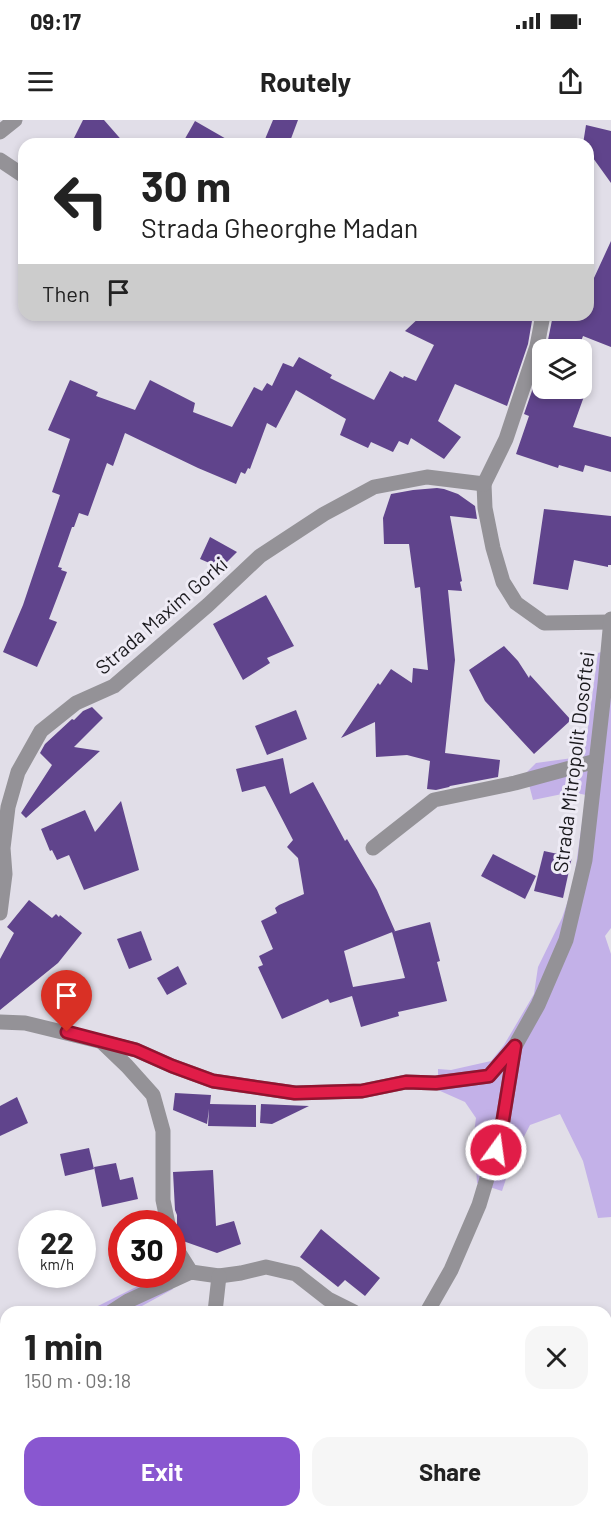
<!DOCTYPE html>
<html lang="en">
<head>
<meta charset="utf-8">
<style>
	:root { --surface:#fff; --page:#f6f6f6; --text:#222; --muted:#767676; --accent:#8957d0 }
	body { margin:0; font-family:Barlow,sans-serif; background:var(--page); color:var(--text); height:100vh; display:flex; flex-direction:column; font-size:22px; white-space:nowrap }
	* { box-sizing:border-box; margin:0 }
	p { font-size:20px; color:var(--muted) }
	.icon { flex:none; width:33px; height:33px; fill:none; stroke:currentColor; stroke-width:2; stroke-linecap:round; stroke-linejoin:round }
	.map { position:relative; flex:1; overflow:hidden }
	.drawer { position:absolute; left:0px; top:1186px; width:612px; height:212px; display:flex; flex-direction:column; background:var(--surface); border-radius:18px 18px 0 0; box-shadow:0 3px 9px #0003 }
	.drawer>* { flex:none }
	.guide { position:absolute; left:18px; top:18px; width:576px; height:183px; border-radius:18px; box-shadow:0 3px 9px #0003; background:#fff; color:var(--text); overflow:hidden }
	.tools { position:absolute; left:532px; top:219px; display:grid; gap:12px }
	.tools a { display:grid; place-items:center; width:60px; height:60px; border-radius:12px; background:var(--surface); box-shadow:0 3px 9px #0003; font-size:30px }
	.speed { position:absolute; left:18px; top:1090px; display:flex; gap:12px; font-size:30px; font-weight:700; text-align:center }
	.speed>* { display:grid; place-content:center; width:78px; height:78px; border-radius:50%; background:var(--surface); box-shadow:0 3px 9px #0003; line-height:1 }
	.speed small { font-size:15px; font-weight:400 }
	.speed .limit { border:9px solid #d22; background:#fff; color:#111 }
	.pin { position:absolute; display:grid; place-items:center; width:51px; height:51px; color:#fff; margin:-62px -26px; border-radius:50% 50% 50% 0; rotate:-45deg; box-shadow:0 0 6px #0007 }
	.pin .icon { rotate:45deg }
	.me { position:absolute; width:66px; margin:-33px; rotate:14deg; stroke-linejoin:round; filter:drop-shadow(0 0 4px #0008) }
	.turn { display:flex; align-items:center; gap:21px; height:126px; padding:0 24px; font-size:27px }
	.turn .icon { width:78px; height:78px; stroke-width:2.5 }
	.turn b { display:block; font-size:42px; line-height:51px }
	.then { display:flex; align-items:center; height:57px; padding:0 24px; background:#0003; gap:12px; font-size:22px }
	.round { display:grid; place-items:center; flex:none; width:63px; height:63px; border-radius:18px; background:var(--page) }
	.summary { display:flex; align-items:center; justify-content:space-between; height:102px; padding:0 24px }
	h1 { font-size:36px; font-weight:700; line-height:45px }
	.primary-button { display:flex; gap:12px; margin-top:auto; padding:12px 24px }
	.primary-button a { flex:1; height:69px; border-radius:18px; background:var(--accent); color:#fff; font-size:24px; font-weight:700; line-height:69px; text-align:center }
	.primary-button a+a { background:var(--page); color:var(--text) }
	.status { display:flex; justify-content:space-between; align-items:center; height:42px; padding:0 30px; background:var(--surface); direction:ltr }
	.status svg { height:16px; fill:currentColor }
	header { display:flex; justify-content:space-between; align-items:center; height:78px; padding:0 24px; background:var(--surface); font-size:27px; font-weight:700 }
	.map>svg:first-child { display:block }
	.green { fill:#c3b1e8 }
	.building { fill:#60448c }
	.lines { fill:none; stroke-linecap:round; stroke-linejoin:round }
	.minor { stroke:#949297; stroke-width:15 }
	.route-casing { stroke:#92132f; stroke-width:15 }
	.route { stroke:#e11d48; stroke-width:10 }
	.labels { text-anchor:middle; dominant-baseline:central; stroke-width:6; stroke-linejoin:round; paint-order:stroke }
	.street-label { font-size:20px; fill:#1a191d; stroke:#eeebf5 }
</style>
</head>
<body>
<div class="status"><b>09:17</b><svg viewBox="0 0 49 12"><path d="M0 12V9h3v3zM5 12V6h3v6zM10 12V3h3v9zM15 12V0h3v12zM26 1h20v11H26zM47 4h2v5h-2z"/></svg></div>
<header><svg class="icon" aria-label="menu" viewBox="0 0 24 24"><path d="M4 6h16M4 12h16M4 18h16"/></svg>Routely<svg class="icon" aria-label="share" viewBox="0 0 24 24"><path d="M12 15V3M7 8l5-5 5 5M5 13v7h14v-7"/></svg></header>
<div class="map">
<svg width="611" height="1397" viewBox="0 0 611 1397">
	<rect width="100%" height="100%" fill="#e1dee8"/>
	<g class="green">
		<path d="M 611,529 L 611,808 L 605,816 L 611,834 L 611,1097 L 598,1098 L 583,1041 L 560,994 L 530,1005 L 513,1038 L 502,1071 L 477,1063 L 474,1013 L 476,998 L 465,982 L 438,970 L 438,949 L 451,950 L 491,941 L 504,925 L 534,874 L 538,847 L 562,798 L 573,766 L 586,675 L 572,672 L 533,680 L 526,653 L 536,643 L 580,637 L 586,622 L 598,533 Z"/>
		<path d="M 145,1155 L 167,1155 L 173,1169 L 131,1192 L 86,1192 L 140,1165 Z"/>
	</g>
	<g class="building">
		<path d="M 83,0 L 104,0 L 125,24 L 71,24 Z"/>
		<path d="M 273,0 L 298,0 L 289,24 L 263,24 Z"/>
		<path d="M 195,1 L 235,24 L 182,24 Z"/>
		<path d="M 586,5 L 611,11 L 611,63 L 588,31 L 588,24 L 583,24 Z"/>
		<path d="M 611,121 L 611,227 L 583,216 L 578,230 L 546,230 L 553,195 L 588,195 L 588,171 Z"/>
		<path d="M 422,195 L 533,195 L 528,224 L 507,286 L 455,264 L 438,301 L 461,317 L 444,339 L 411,318 L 408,325 L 399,321 L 393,332 L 371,322 L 368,328 L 340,315 L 346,299 L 296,270 L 276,308 L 267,303 L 250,349 L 248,348 L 245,354 L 241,352 L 236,364 L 198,348 L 125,313 L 113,346 L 107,343 L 88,396 L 79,393 L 74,407 L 72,407 L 58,447 L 62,448 L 61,450 L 67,452 L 49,499 L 57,502 L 37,547 L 3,532 L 23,485 L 60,375 L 52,372 L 70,319 L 48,310 L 70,260 L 98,272 L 96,276 L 135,290 L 150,260 L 195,283 L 193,292 L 232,307 L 254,267 L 262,271 L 267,263 L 272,266 L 283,243 L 293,247 L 299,237 L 332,255 L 330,258 L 374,280 L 390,251 L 403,258 L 404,256 L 416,261 L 434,225 L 405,211 Z"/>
		<path d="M 543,239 L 543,268 L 587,268 L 573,307 L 611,317 L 611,352 L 585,345 L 583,352 L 559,345 L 558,348 L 516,334 L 529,296 L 524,294 Z"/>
		<path d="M 437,368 L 444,369 L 458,374 L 475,386 L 477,399 L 450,396 L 462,461 L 460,462 L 462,471 L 448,470 L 455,540 L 445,633 L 500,640 L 498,657 L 450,666 L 449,667 L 436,670 L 427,669 L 430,641 L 407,635 L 376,637 L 375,602 L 341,618 L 378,563 L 380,565 L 391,549 L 412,563 L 413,548 L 428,550 L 420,467 L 415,468 L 409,424 L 384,424 L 383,398 L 391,374 L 413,370 Z"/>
		<path d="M 544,389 L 611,396 L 611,445 L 608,445 L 608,447 L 574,440 L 568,470 L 533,464 Z"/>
		<path d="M 210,417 L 237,432 L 221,448 L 200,439 Z"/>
		<path d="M 266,475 L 294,526 L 267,538 L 270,543 L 243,560 L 213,504 Z"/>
		<path d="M 504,526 L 518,541 L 529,558 L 530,555 L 571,600 L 534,634 L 485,581 L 469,550 Z"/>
		<path d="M 92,587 L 103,598 L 74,627 L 100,631 L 26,698 L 21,693 L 52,645 L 40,633 L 45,624 L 72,599 L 74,600 L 83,591 Z"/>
		<path d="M 296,590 L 307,619 L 267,635 L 255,606 Z"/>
		<path d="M 283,638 L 290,674 L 313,662 L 345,721 L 347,719 L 377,770 L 395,811 L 344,831 L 353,867 L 405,858 L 392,812 L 430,802 L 440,841 L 437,842 L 447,881 L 398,892 L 399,896 L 361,907 L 352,876 L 330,883 L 328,879 L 282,899 L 258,847 L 263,845 L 259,836 L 273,829 L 261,801 L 277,793 L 275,788 L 279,785 L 304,774 L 298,738 L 287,727 L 293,720 L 265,666 L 242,672 L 236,649 Z"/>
		<path d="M 121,681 L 139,750 L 84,770 L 69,735 L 57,740 L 52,730 L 50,731 L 41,709 L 85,690 L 95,712 Z"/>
		<path d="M 544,731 L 572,737 L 563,778 L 534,771 Z"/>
		<path d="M 493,734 L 536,756 L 525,779 L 481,756 Z"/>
		<path d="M 29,780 L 52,798 L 56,794 L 59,797 L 60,795 L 82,813 L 58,843 L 0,890 L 0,839 L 14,813 L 7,807 Z"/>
		<path d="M 141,811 L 152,840 L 129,849 L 117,819 Z"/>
		<path d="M 178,846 L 187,864 L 167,875 L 157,858 Z"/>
		<path d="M 175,973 L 211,975 L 210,984 L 256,985 L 256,1007 L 208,1006 L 209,989 L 207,1004 L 173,990 Z"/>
		<path d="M 17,977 L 28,1003 L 0,1016 L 0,986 Z"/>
		<path d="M 261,984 L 309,986 L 272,1004 L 260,1003 Z"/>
		<path d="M 89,1028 L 94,1049 L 65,1056 L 60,1034 Z"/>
		<path d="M 116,1043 L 120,1060 L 133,1057 L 138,1079 L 102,1087 L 94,1047 Z"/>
		<path d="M 213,1050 L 216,1106 L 234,1101 L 241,1124 L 217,1133 L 183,1121 L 177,1114 L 177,1095 L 175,1090 L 173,1052 Z"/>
		<path d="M 321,1109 L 380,1158 L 365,1176 L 345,1160 L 338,1167 L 300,1137 Z"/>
	</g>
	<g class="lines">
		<g class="minor">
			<path d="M 0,12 L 15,0"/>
			<path d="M 0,40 L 24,56"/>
			<path d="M 484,364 L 485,388 L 493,428 L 503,462 L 516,483 L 544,503 L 610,502"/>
			<path d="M 373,728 L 434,680 L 515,663 L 596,641"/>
			<path d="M 0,793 L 5,754 L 3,728 L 8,687 L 18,652 L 41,611 L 76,583 L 114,566 L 208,485 L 260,436 L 324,394 L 374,367 L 427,357 L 484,364 L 506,319 L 537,226 L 543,195"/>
			<path d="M 0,902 L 25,903 L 136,930 L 172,946 L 213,961 L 295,973 L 362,971 L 406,962 L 436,963 L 489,956 L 515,927"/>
			<path d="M 103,923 L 127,946 L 153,975 L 163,1011 L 163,1080 L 168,1104"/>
			<path d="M 172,1122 L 191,1152"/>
			<path d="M 111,1192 L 128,1181 L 191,1152 L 219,1156 L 241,1153 L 266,1147 L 296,1154 L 328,1179 L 354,1192"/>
			<path d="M 215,1192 L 219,1156"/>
			<path d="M 427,1192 L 451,1150 L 479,1085 L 501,1012 L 515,926 L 538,885 L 566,820 L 585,740 L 605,564 L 611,499"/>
			<path d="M 0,1251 L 6,1248"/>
			<path d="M 606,1308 L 611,1311"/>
			<path d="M 188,1397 L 191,1392"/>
		</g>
	</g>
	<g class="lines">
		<defs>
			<path id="route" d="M 67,912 L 136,930 L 172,946 L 213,961 L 295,973 L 362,971 L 406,962 L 436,963 L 489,956 L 515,926 L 501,1012 L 496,1030"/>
		</defs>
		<use href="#route" class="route-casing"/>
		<use href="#route" class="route"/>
	</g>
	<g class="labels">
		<g class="street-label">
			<text transform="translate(161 495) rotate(-41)">Strada Maxim Gorki</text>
			<text transform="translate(573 642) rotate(-83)">Strada Mitropolit Dosoftei</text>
		</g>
	</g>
</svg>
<div class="tools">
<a><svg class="icon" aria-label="layers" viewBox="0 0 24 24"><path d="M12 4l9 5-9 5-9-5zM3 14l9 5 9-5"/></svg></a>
</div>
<div class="speed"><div>22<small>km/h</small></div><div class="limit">30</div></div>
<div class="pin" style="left:67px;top:912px;background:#d93025"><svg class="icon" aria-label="arrive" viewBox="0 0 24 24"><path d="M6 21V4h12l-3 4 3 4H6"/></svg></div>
<svg class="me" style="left:496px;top:1030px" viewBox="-20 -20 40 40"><circle r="17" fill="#e11d48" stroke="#fff" stroke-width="3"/><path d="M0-11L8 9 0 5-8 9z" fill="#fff"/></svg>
<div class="guide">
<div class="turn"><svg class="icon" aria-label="left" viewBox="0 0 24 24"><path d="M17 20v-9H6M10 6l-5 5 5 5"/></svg><div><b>30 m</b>Strada Gheorghe Madan</div></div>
<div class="then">Then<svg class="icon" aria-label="arrive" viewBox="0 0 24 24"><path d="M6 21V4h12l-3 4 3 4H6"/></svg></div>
</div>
<section class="drawer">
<div class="summary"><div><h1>1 min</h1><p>150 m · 09:18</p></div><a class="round"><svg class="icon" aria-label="close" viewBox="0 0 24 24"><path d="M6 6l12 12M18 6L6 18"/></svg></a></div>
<div class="primary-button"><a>Exit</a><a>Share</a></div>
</section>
</div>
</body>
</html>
